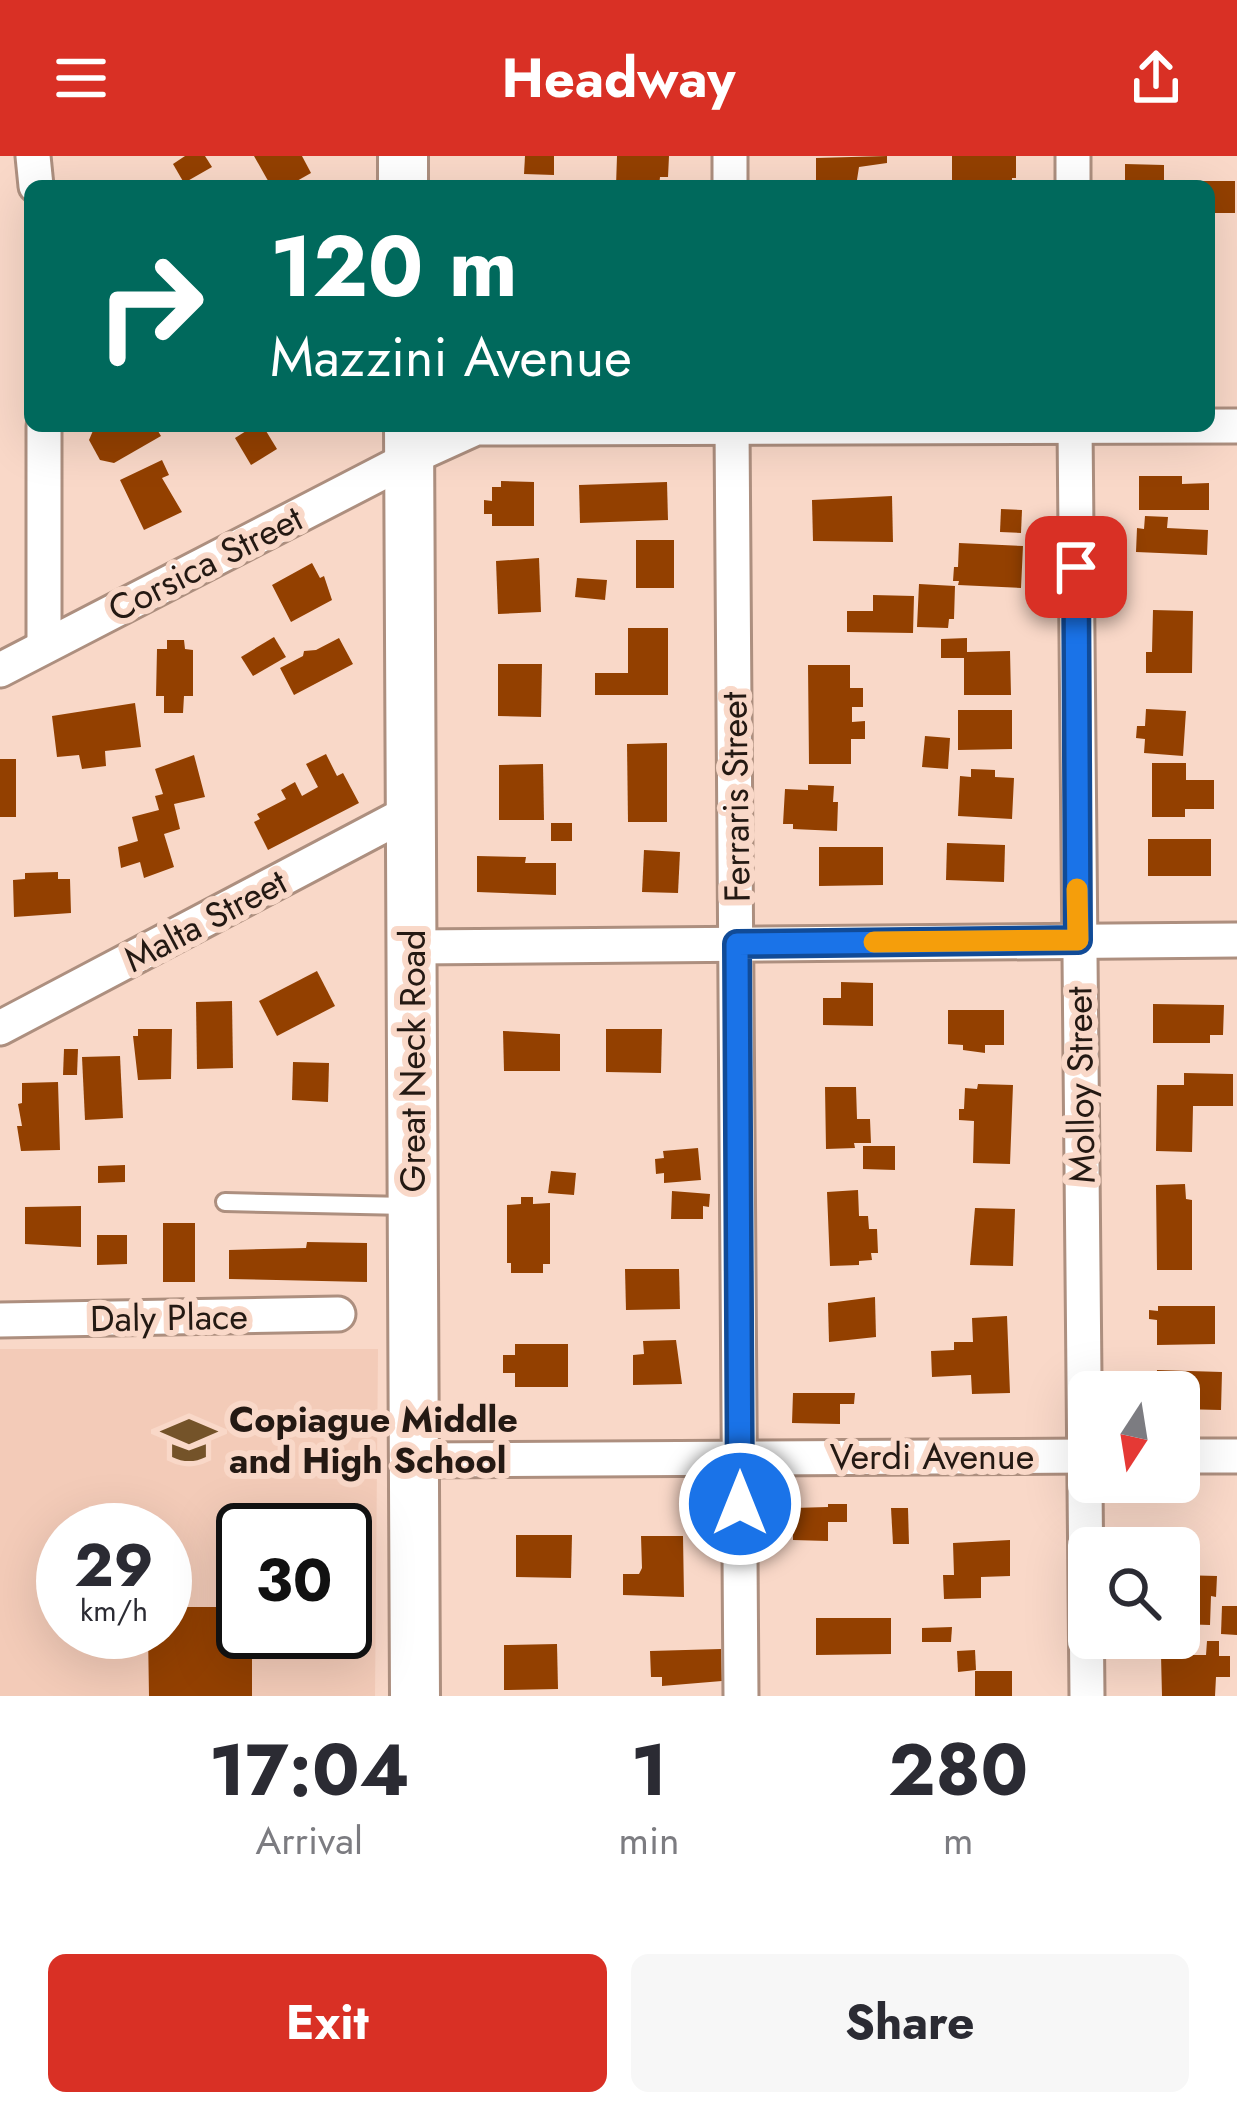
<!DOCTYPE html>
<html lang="en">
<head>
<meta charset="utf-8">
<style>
	:root { --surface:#fff; --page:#f7f7f7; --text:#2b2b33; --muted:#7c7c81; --accent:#d93025 }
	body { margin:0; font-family:Jost,sans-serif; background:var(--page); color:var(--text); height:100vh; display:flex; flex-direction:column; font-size:45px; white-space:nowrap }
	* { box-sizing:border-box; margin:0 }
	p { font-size:39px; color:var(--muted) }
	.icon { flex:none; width:66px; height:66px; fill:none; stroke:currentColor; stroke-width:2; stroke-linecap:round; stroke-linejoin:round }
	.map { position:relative; height:1540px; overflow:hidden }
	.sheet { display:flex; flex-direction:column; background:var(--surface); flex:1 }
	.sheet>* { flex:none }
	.banner { position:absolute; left:24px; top:24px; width:1191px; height:252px; border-radius:18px; box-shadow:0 12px 48px #0002; background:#00695c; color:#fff; overflow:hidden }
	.needle { width:78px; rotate:192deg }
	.controls { position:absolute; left:1068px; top:1215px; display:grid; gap:24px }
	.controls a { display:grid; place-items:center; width:132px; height:132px; border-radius:18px; background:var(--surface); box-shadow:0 12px 48px #0002; font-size:60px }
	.speed { position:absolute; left:36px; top:1347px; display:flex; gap:24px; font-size:60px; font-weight:700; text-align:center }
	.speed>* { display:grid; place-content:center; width:156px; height:156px; border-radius:50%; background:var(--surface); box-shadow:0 12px 48px #0002; line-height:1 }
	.speed small { font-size:30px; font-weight:400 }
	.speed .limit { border:6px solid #111; border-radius:18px; background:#fff; color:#111 }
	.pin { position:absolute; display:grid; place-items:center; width:102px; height:102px; color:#fff; margin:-51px; border-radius:24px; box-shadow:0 6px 18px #0006 }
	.me { position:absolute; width:132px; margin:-66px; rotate:0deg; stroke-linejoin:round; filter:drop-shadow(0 0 9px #0008) }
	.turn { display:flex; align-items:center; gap:42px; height:252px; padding:0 48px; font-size:54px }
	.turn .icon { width:156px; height:156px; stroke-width:2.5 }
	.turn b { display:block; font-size:84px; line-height:102px }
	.eta { display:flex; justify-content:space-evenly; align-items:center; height:204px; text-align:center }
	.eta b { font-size:72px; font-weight:700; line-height:84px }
	.button { display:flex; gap:24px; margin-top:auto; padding:24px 48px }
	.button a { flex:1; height:138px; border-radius:18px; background:var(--accent); color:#fff; font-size:48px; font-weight:700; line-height:138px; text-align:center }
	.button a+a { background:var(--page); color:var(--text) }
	header { display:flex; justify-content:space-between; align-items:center; height:156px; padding:0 48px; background:var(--accent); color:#fff; font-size:54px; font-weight:700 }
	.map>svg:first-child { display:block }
	.built { fill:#f3cbb8; fill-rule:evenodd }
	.building { fill:#934000 }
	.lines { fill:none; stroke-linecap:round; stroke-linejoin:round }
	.service-casing { stroke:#ad8f7f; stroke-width:22 }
	.minor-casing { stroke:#ad8f7f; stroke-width:39 }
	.secondary-casing { stroke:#ad8f7f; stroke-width:54 }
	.service { stroke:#fff; stroke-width:16 }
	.minor { stroke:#fff; stroke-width:33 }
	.secondary { stroke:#fff; stroke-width:48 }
	.route-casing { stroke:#114b97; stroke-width:30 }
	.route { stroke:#1a73e8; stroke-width:21 }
	.slow { stroke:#f59e0b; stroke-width:21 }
	.labels { text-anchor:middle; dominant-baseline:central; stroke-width:12; stroke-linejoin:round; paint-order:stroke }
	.street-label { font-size:36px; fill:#241913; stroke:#f9d8c8 }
	.poi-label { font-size:36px; font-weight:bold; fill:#241913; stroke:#f9d8c8; text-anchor:start }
</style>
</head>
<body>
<header><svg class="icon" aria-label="menu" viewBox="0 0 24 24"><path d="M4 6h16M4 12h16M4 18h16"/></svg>Headway<svg class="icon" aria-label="share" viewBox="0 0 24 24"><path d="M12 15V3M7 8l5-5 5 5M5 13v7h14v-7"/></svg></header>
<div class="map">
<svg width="1237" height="1540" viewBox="0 0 1237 1540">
	<rect width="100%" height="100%" fill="#f9d8c8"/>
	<path class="built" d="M 0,1193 L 378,1193 L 375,1540 L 0,1540 ZM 63,1374 L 165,1374 L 165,1476 L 63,1476 ZM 243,1374 L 345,1374 L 345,1476 L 243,1476 Z"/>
	<g class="building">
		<path d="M 185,0 L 205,0 L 212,11 L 184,27 L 173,8 Z"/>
		<path d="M 254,0 L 302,0 L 311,17 L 288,30 L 271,30 Z"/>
		<path d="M 525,0 L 554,0 L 554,19 L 524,18 Z"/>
		<path d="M 617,0 L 669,0 L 668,21 L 660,21 L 659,30 L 616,30 Z"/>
		<path d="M 887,0 L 887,7 L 859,11 L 856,30 L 816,30 L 816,2 Z"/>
		<path d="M 952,0 L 1016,0 L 1016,22 L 1012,22 L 1012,30 L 952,30 Z"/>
		<path d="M 1125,8 L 1164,9 L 1164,24 L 1177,25 L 1177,30 L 1125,30 Z"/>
		<path d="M 1201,25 L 1235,25 L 1235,57 L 1209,57 L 1209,30 L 1201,30 Z"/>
		<path d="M 155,270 L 161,280 L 114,307 L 100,304 L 89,284 L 95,270 Z"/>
		<path d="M 254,270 L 263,270 L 277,293 L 251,309 L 235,282 Z"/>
		<path d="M 162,304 L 169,319 L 162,322 L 182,356 L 144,374 L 120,324 Z"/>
		<path d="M 1139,320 L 1182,320 L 1182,328 L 1209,327 L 1209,354 L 1139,354 Z"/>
		<path d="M 501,325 L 534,326 L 534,370 L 492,370 L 492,358 L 484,358 L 484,344 L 492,345 L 492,331 L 501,331 Z"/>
		<path d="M 667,326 L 668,364 L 580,367 L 579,329 Z"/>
		<path d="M 892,340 L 893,386 L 813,385 L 812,344 Z"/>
		<path d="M 1001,353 L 1022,354 L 1021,377 L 1000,376 Z"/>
		<path d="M 1145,360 L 1168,361 L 1167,372 L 1208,374 L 1207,399 L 1136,396 L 1137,372 L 1144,373 Z"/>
		<rect x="636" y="384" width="38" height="48"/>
		<path d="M 959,387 L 1023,390 L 1021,432 L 958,429 L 959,425 L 953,425 L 954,411 L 958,411 Z"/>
		<path d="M 539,402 L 541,456 L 498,458 L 496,405 Z"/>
		<path d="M 312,407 L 320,422 L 324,420 L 332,444 L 291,466 L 272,429 Z"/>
		<path d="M 577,422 L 607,424 L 605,444 L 575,441 Z"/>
		<path d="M 919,428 L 955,430 L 954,463 L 949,463 L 948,472 L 917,471 Z"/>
		<path d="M 873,439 L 914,440 L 913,477 L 847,476 L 847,455 L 873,455 Z"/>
		<path d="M 1153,454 L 1193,455 L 1192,517 L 1146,517 L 1146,496 L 1152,496 Z"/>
		<path d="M 628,472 L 668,472 L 668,539 L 595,539 L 595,517 L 628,517 Z"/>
		<path d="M 274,481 L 286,501 L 253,520 L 241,501 Z"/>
		<path d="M 339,482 L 353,508 L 294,539 L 280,512 L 303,500 L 304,495 L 316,494 Z"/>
		<path d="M 967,482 L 967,496 L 1010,495 L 1011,539 L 964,539 L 964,502 L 941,502 L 941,483 Z"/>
		<path d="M 167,484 L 184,484 L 185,493 L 193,494 L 193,540 L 184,540 L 183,557 L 164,557 L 164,540 L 156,540 L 157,493 L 167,493 Z"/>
		<path d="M 498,508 L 542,508 L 541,561 L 498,560 Z"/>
		<path d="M 808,509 L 850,509 L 850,532 L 863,532 L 863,551 L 852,551 L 852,566 L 865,565 L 865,583 L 851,583 L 851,608 L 809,608 Z"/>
		<path d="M 135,547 L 141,591 L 105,595 L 106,610 L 82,613 L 79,599 L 57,601 L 52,560 Z"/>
		<path d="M 1146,553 L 1186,555 L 1183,600 L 1144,597 L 1145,583 L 1136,582 L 1137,570 L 1145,570 Z"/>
		<path d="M 958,554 L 1012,554 L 1012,593 L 958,594 Z"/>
		<path d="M 925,580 L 950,582 L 948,613 L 922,611 Z"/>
		<path d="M 667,587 L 667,666 L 628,666 L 627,588 Z"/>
		<path d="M 326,598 L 337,620 L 343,617 L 359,647 L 268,694 L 254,666 L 260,663 L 257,658 L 286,643 L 281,634 L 295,626 L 302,640 L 318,631 L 306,608 Z"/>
		<path d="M 194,599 L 205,641 L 174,648 L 180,673 L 164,678 L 174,711 L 144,722 L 140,706 L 121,712 L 118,691 L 138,685 L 132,661 L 159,654 L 155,640 L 163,638 L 155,613 Z"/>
		<rect x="0" y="603" width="16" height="58"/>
		<path d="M 1152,607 L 1186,607 L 1186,624 L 1214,624 L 1214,653 L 1185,653 L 1185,661 L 1152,661 Z"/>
		<path d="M 543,608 L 544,664 L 499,664 L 499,609 Z"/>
		<path d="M 971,613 L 995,614 L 995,621 L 1014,622 L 1012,663 L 958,660 L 960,620 L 971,621 Z"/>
		<path d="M 808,629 L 834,630 L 833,646 L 838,646 L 837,675 L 793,673 L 793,668 L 783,668 L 785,633 L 808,634 Z"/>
		<rect x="551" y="667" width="21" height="18"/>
		<rect x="1148" y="683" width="63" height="37"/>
		<path d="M 947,687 L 1005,689 L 1004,726 L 946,724 Z"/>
		<path d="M 819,691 L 883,691 L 883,729 L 819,730 Z"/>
		<path d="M 644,694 L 680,696 L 678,737 L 642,736 Z"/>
		<path d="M 477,700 L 526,701 L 525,707 L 556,707 L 556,739 L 477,736 Z"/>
		<path d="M 58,716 L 58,723 L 70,723 L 71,757 L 14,761 L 13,724 L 25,723 L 25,717 Z"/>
		<path d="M 317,815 L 335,850 L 277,880 L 259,845 Z"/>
		<path d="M 841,826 L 873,827 L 873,870 L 823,869 L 823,842 L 841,842 Z"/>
		<path d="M 232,845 L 233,912 L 197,913 L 196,846 Z"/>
		<path d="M 1153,848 L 1224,849 L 1223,879 L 1210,879 L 1210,887 L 1153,887 Z"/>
		<path d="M 948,854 L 1004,854 L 1004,889 L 985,889 L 985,897 L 963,894 L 963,889 L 948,888 Z"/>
		<path d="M 138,873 L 172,873 L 171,923 L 138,924 L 133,880 L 138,880 Z"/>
		<path d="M 606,873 L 662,873 L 661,917 L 606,916 Z"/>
		<path d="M 503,875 L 560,878 L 560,915 L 504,915 Z"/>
		<path d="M 64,893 L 78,893 L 77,919 L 63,919 Z"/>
		<path d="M 120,900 L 123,962 L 85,964 L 82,901 Z"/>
		<path d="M 293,906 L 329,907 L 328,946 L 292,944 Z"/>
		<path d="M 1184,917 L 1233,918 L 1233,950 L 1193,950 L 1192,996 L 1156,995 L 1157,929 L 1184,929 Z"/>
		<path d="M 58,926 L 60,994 L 21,995 L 17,970 L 22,970 L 18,948 L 22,947 L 22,927 Z"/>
		<path d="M 978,928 L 1013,929 L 1010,1008 L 973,1007 L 974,965 L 959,964 L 959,953 L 964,953 L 965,932 L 977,933 Z"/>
		<path d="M 825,931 L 856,931 L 857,963 L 870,963 L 871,987 L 854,987 L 855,992 L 826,993 Z"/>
		<path d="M 863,990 L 895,990 L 895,1014 L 863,1013 Z"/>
		<path d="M 698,992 L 701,1024 L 664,1027 L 664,1017 L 656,1018 L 655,1003 L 664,1002 L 663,995 Z"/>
		<path d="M 125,1009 L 125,1026 L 98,1027 L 98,1010 Z"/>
		<path d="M 551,1015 L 576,1017 L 574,1039 L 548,1037 Z"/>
		<path d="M 1185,1028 L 1186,1043 L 1192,1044 L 1192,1114 L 1157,1114 L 1156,1029 Z"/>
		<path d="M 858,1034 L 859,1060 L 868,1060 L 869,1073 L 877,1073 L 878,1097 L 871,1097 L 872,1104 L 859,1105 L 859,1109 L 830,1110 L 827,1036 Z"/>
		<path d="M 672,1035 L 710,1038 L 709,1051 L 703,1050 L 703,1063 L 671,1063 Z"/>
		<path d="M 521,1041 L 533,1041 L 533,1048 L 550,1047 L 550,1108 L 543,1108 L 543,1117 L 511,1117 L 511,1107 L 507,1107 L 507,1049 L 521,1048 Z"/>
		<path d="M 81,1050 L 81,1091 L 25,1088 L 25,1051 Z"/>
		<path d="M 975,1052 L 1015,1053 L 1013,1110 L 970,1109 Z"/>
		<rect x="163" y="1067" width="32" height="59"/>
		<path d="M 97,1079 L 127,1079 L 127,1108 L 97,1109 Z"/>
		<path d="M 307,1086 L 367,1087 L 367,1126 L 229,1123 L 229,1094 L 306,1092 Z"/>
		<path d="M 625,1113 L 679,1113 L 680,1153 L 626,1154 Z"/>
		<path d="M 875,1141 L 876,1181 L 829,1186 L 828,1147 Z"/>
		<path d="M 1158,1150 L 1215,1150 L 1215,1188 L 1157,1189 L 1157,1164 L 1149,1163 L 1149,1154 L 1158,1155 Z"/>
		<path d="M 1007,1160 L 1010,1237 L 972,1238 L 971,1219 L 932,1221 L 931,1195 L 954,1194 L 954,1186 L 973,1186 L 972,1162 Z"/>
		<path d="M 676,1184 L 682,1228 L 633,1229 L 633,1199 L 644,1198 L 643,1185 Z"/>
		<path d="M 515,1188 L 568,1188 L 568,1231 L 515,1231 L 515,1217 L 503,1217 L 503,1199 L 515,1199 Z"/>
		<path d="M 1157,1214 L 1222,1216 L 1221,1254 L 1179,1253 L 1179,1236 L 1156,1236 Z"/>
		<path d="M 793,1237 L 855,1237 L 854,1248 L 840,1248 L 840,1268 L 792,1267 Z"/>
		<path d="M 828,1348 L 847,1348 L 847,1366 L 828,1366 L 828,1385 L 793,1384 L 793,1352 L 828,1351 Z"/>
		<path d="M 891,1352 L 908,1352 L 909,1388 L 893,1388 Z"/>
		<path d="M 516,1379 L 572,1379 L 571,1422 L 516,1421 Z"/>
		<path d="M 641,1380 L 683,1380 L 684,1441 L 623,1439 L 623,1418 L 639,1418 L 642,1412 Z"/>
		<path d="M 1010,1384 L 1010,1420 L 981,1421 L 981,1442 L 944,1443 L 943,1419 L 954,1419 L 953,1387 Z"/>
		<path d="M 1179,1419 L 1217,1420 L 1216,1441 L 1211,1440 L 1210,1469 L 1179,1468 Z"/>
		<path d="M 1222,1450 L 1237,1450 L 1237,1479 L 1221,1478 Z"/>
		<path d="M 165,1451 L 243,1451 L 243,1476 L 252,1476 L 252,1540 L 149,1540 L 148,1476 L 165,1476 Z"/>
		<path d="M 816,1462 L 891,1462 L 891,1498 L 816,1499 Z"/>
		<path d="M 952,1471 L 951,1486 L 922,1486 L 922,1472 Z"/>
		<path d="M 1207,1485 L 1219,1485 L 1219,1500 L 1230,1500 L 1230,1521 L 1216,1521 L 1215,1540 L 1162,1540 L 1161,1499 L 1206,1499 Z"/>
		<path d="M 557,1488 L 558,1533 L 504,1534 L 504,1489 Z"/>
		<path d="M 721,1493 L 722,1525 L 662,1530 L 662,1521 L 651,1521 L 650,1495 Z"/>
		<path d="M 975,1494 L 976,1514 L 958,1516 L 957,1495 Z"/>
		<rect x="975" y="1515" width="37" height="25"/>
	</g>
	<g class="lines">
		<defs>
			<path id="service" d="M 225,1046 L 407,1050"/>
			<g id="minor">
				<path d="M 33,0 L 36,30"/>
				<path d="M 730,0 L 730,30"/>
				<path d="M 1073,0 L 1073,30"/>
				<path d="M 44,270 L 44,490"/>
				<path d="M 732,270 L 741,1540"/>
				<path d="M 1075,270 L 1087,1540"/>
				<path d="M 0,514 L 410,302 L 476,272 L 1237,270"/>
				<path d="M 412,791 L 1237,784"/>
				<path d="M 0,872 L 411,655"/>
				<path d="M 0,1164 L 338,1158"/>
				<path d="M 1179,1300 L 1237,1300"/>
				<path d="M 416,1304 L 1089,1300"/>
			</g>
			<g id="secondary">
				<path d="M 403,0 L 403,30"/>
				<path d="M 409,270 L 415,1540"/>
			</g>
		</defs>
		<use href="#service" class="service-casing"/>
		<use href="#minor" class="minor-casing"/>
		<use href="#secondary" class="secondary-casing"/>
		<use href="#service" class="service"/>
		<use href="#minor" class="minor"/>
		<use href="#secondary" class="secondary"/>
	</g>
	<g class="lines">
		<defs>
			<path id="route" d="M 740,1348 L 737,788 L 1078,784 L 1076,411"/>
		</defs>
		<use href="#route" class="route-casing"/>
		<use href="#route" class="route"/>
		<path class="slow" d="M 874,786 L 1078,784 L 1077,733"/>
	</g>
	<defs>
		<symbol id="school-bare" viewBox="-9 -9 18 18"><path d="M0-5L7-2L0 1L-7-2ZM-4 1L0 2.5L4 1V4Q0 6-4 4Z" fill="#745329" stroke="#f9d8c8" stroke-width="2.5" paint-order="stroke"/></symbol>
	</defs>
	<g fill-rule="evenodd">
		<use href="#school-bare" x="151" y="1246" width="76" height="76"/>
	</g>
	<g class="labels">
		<g class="street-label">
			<text transform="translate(205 407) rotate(-27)">Corsica Street</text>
			<text transform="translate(735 641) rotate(-91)">Ferraris Street</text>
			<text transform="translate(205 764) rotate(-28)">Malta Street</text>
			<text transform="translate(412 905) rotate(-90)">Great Neck Road</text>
			<text transform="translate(1080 929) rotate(-91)">Molloy Street</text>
			<text transform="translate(169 1161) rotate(-1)">Daly Place</text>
			<text x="932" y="1300">Verdi Avenue</text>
		</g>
		<g class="poi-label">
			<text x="229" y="1263">Copiague Middle<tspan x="229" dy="41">and High School</tspan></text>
		</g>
	</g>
</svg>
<div class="controls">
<a><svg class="needle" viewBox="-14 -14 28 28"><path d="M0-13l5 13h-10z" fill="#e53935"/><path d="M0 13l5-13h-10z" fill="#7c7c81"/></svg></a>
<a><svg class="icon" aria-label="search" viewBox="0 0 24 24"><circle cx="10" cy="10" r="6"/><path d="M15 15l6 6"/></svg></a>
</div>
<div class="speed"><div>29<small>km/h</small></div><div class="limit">30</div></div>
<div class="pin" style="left:1076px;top:411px;background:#d93025"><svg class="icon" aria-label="arrive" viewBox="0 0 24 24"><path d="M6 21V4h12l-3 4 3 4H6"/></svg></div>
<svg class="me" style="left:740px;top:1348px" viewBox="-20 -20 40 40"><circle r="17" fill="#1a73e8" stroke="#fff" stroke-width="3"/><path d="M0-11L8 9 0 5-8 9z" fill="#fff"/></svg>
<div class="banner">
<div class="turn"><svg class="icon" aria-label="right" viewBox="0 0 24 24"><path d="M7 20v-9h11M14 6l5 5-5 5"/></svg><div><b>120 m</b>Mazzini Avenue</div></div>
</div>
</div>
<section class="sheet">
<div class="eta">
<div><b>17:04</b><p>Arrival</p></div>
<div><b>1</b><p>min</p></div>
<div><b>280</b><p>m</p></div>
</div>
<div class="button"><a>Exit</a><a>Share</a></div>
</section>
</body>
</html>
